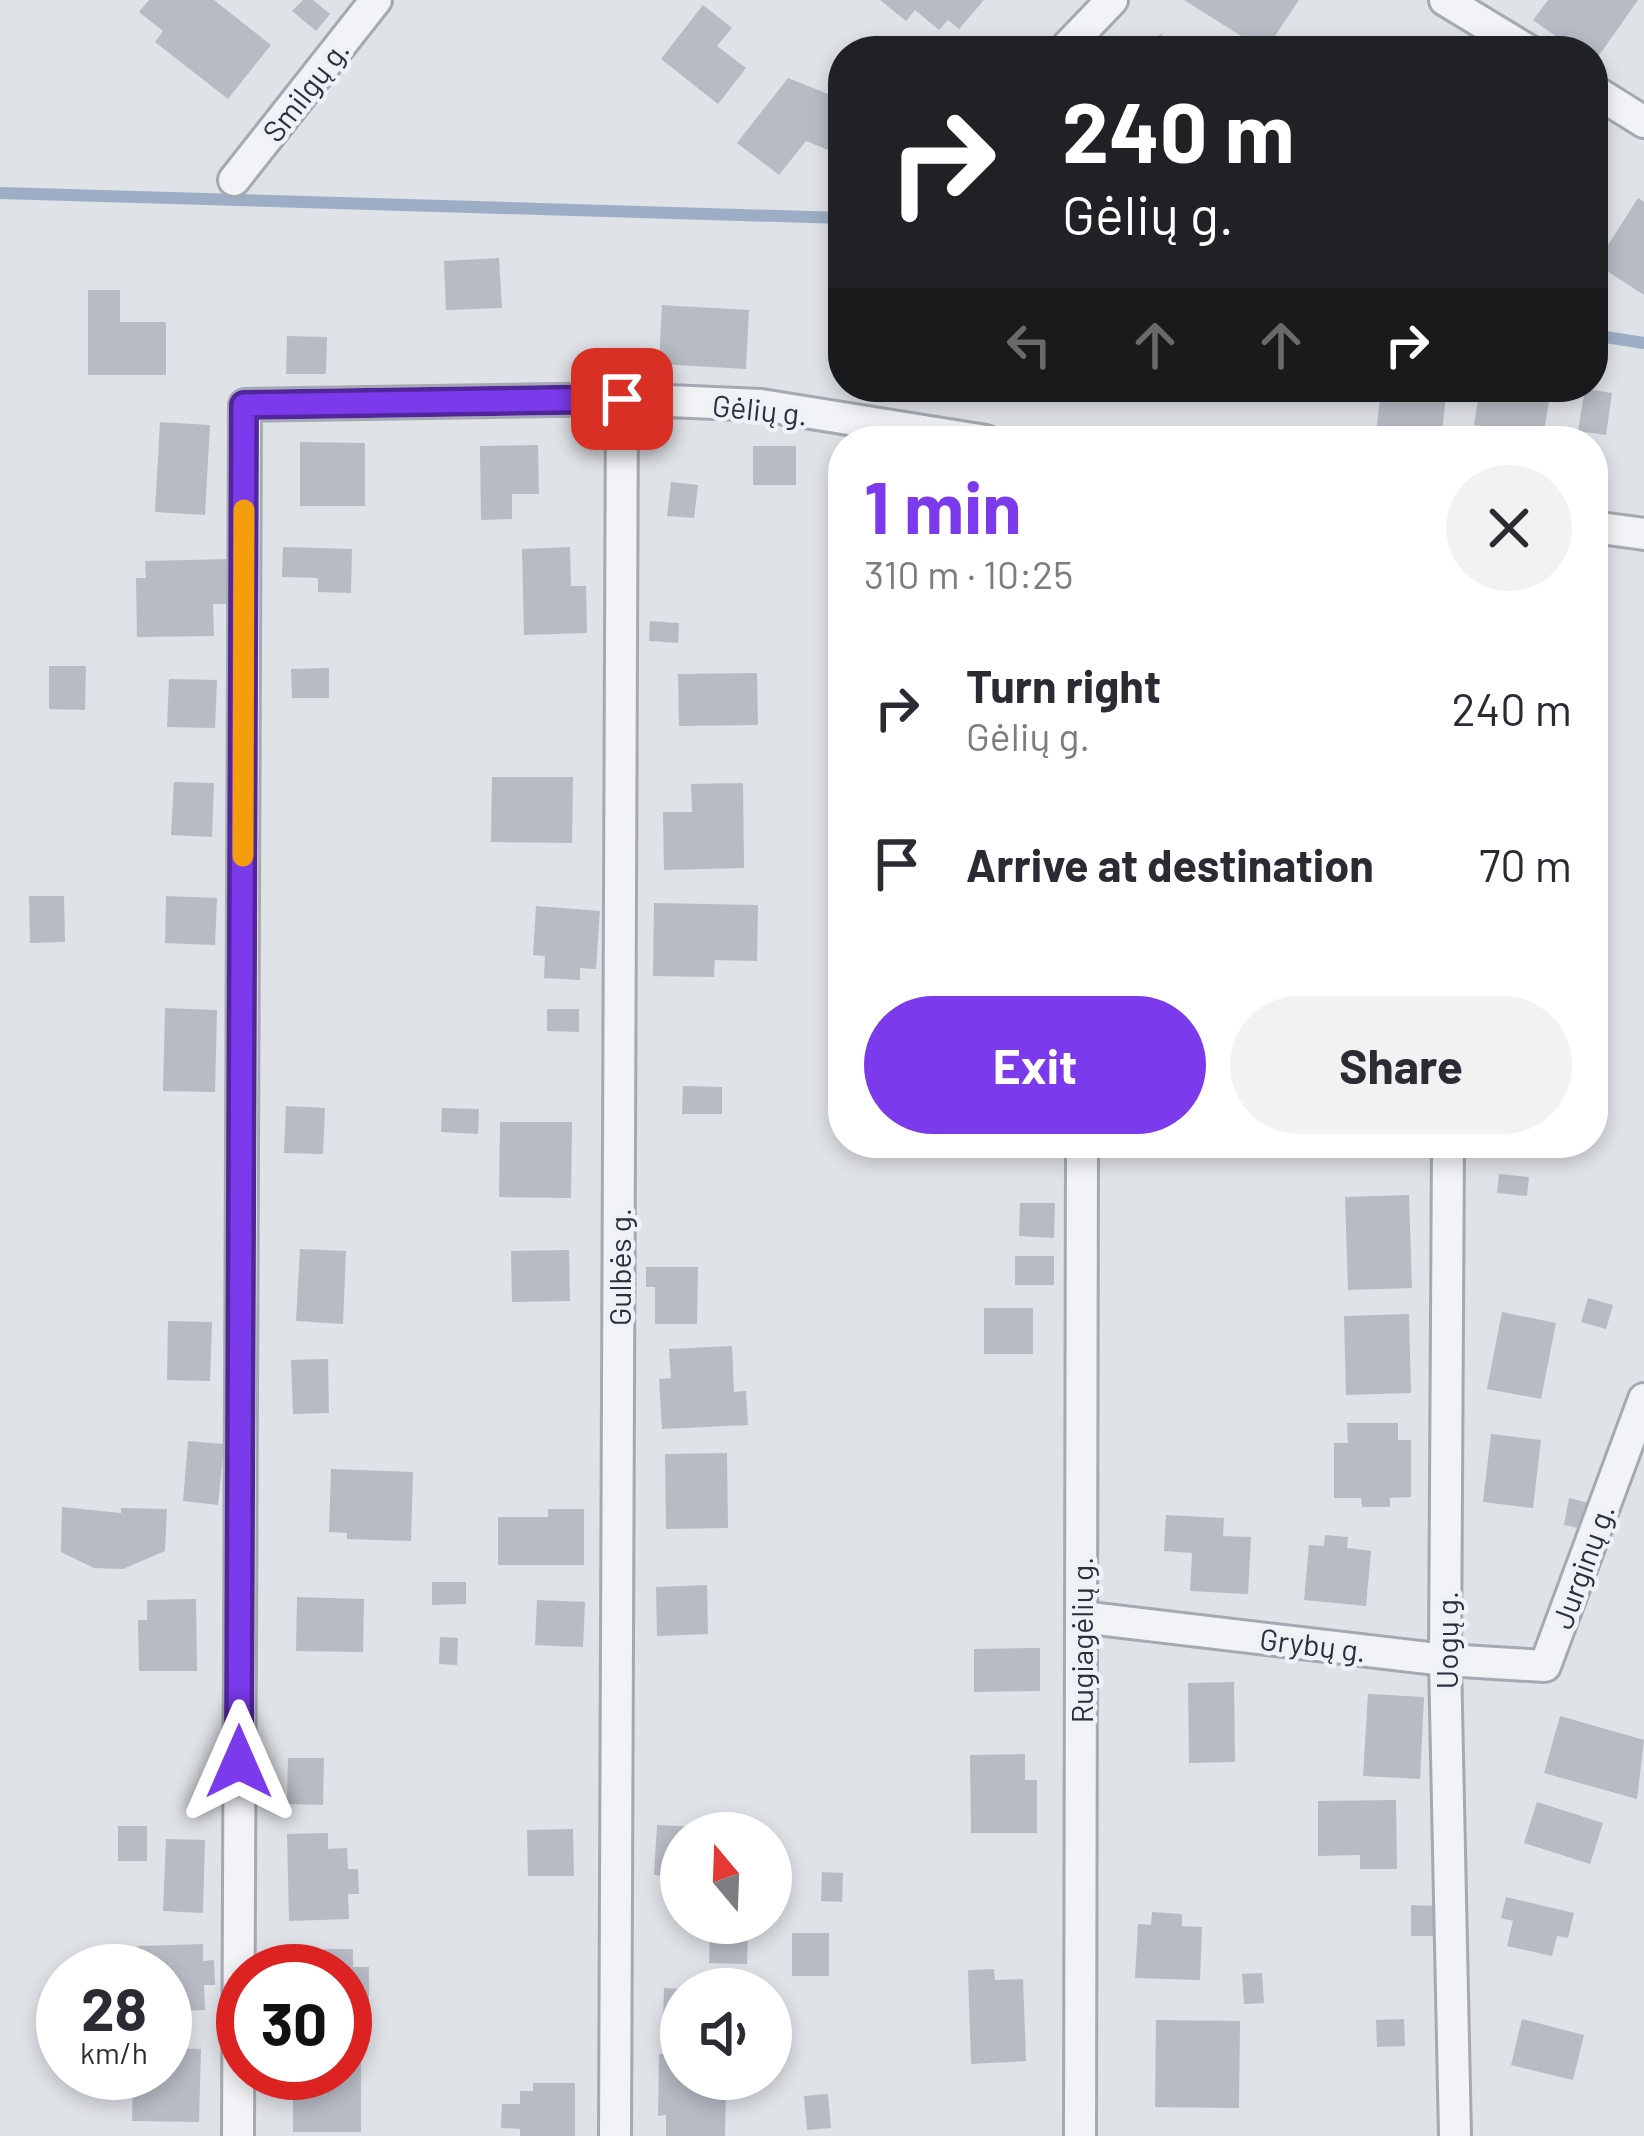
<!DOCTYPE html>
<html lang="en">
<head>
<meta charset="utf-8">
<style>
	:root { --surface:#fff; --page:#f2f2f3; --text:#2b2b33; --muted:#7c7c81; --accent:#7c3aed }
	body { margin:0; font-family:Barlow,sans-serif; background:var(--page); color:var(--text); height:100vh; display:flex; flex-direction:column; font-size:45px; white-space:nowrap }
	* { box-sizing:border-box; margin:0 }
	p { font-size:39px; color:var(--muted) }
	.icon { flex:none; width:66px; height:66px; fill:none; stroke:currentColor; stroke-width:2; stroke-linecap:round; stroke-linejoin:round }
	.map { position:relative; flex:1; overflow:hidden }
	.sheet { position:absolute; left:828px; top:426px; width:780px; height:732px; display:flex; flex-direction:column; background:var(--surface); border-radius:48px; box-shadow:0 6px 18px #0003 }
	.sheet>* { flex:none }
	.top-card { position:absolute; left:828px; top:36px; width:780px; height:366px; border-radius:48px; box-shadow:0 6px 18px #0003; background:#202124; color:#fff; overflow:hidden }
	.needle { width:78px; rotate:341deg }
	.controls { position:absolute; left:660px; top:1812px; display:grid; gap:24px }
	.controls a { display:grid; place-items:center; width:132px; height:132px; border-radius:50%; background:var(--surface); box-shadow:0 6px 18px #0003; font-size:60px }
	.speed { position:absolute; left:36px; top:1944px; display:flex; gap:24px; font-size:60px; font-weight:700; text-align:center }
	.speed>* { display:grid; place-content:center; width:156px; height:156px; border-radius:50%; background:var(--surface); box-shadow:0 6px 18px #0003; line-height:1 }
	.speed small { font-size:30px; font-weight:400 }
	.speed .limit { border:18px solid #d22; background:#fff; color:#111 }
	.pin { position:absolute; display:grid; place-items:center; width:102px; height:102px; color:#fff; margin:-51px; border-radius:24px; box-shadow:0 6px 18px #0006 }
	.me { position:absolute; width:132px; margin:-66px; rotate:0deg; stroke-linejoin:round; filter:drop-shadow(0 0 9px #0008) }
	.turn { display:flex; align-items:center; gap:42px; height:252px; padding:0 36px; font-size:54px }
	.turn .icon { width:156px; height:156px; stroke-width:2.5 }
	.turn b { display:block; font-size:84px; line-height:102px }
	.lanes { display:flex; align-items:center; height:114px; padding:0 36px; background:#0003; justify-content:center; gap:60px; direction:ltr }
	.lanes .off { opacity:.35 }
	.round { display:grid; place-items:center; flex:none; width:126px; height:126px; border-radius:63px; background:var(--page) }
	.headline { display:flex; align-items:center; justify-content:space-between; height:204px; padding:0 36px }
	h1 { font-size:72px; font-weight:700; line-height:90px; color:var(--accent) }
	.button { display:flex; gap:24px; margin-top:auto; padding:24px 36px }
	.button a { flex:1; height:138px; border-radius:72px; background:var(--accent); color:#fff; font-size:48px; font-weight:700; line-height:138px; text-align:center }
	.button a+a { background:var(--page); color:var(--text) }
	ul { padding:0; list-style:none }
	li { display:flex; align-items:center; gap:36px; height:156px; padding:0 36px }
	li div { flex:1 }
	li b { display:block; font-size:45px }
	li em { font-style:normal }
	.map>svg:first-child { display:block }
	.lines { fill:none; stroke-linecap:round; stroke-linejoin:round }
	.stream { stroke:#9cadc5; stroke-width:12 }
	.building { fill:#b6bbc4 }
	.street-casing { stroke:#a5a9b1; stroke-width:36 }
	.street { stroke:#f1f3f6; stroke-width:30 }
	.route-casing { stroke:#51269a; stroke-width:30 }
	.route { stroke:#7c3aed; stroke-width:21 }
	.slow { stroke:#f59e0b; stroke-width:21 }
	.labels { text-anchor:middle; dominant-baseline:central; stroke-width:9; stroke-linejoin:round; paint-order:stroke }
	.street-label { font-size:30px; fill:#292f3d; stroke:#eef1f5 }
</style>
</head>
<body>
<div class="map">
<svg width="1644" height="2136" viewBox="0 0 1644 2136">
	<rect width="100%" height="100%" fill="#dfe2e7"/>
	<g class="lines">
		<g class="stream">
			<path d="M 0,193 L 843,218"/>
			<path d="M 1593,335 L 1644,343"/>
		</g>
	</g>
	<g class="building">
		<path d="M 149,0 L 214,0 L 271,45 L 228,99 L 155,42 L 163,31 L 139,12 Z"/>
		<path d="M 303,0 L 313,0 L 330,14 L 316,31 L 292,11 Z"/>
		<path d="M 880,0 L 984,0 L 959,29 L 948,20 L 939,30 L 915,10 L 906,21 Z"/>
		<path d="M 1184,0 L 1299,0 L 1265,51 Z"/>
		<path d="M 1548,0 L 1638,0 L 1593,64 L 1593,51 L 1577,51 L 1533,20 Z"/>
		<path d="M 703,5 L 732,28 L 717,46 L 746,68 L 718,104 L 661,59 Z"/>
		<path d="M 1160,34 L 1187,51 L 1149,51 Z"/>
		<path d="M 788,78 L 843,100 L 843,156 L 806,141 L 779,175 L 737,143 Z"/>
		<path d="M 1638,198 L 1644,202 L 1644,295 L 1596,264 Z"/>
		<path d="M 499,258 L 502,308 L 446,310 L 444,261 Z"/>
		<path d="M 88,290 L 120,290 L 120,322 L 166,322 L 166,375 L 88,375 Z"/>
		<path d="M 662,305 L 749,310 L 746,369 L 659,364 Z"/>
		<path d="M 287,336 L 327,337 L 326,374 L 286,374 Z"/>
		<path d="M 1480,387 L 1550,394 L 1543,439 L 1488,441 L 1490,427 L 1474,425 Z"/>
		<path d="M 1381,388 L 1446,396 L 1442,433 L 1377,426 Z"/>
		<path d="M 1585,389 L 1612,393 L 1606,435 L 1578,431 Z"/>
		<path d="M 160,422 L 210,425 L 205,515 L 155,512 Z"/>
		<path d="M 300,442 L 365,443 L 365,506 L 300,506 Z"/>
		<path d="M 538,445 L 539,494 L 512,494 L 512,519 L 481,520 L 480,446 Z"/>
		<rect x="753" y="446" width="43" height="39"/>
		<path d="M 671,482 L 698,485 L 694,518 L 667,516 Z"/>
		<path d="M 283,547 L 352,549 L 351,593 L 318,592 L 318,578 L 282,577 Z"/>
		<path d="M 570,547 L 571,586 L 586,586 L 587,633 L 524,635 L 522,549 Z"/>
		<path d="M 231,559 L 232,604 L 213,604 L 214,636 L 137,637 L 136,578 L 146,578 L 145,561 Z"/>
		<path d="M 650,621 L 679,623 L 678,643 L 649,641 Z"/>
		<path d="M 49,666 L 86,666 L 85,710 L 49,709 Z"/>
		<path d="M 329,668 L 329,698 L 292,698 L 291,669 Z"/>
		<path d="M 757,673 L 758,725 L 679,726 L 678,674 Z"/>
		<path d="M 169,679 L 217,680 L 215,728 L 167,727 Z"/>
		<path d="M 492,777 L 573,777 L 572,843 L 491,842 Z"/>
		<path d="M 174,782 L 214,783 L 212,837 L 171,835 Z"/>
		<path d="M 743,783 L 744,868 L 664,870 L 663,812 L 692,812 L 691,784 Z"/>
		<path d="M 29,896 L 64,896 L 65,942 L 30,943 Z"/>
		<path d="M 166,896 L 217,898 L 215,945 L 165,943 Z"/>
		<path d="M 654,903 L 758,905 L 757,961 L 715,960 L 714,977 L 653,976 Z"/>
		<path d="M 536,906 L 600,911 L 596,969 L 580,968 L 580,980 L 544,978 L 545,956 L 533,955 Z"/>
		<path d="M 165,1008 L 217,1010 L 215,1092 L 163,1091 Z"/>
		<path d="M 547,1009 L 579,1009 L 579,1032 L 547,1031 Z"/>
		<path d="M 683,1086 L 722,1087 L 722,1114 L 682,1114 Z"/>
		<path d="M 286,1106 L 325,1108 L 323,1154 L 284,1153 Z"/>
		<path d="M 442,1108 L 479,1109 L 478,1134 L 441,1132 Z"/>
		<path d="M 500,1122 L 572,1122 L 571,1198 L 499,1197 Z"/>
		<path d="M 1499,1174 L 1529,1177 L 1527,1196 L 1497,1193 Z"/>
		<path d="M 1409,1195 L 1412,1288 L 1348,1290 L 1345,1197 Z"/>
		<path d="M 1020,1203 L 1055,1203 L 1054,1238 L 1019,1236 Z"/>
		<path d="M 300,1249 L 346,1251 L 343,1324 L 296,1321 Z"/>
		<path d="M 569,1250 L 570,1301 L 512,1302 L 511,1251 Z"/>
		<rect x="1015" y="1256" width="39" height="29"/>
		<path d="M 646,1267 L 698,1267 L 697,1324 L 655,1324 L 655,1287 L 646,1287 Z"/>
		<path d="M 1588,1298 L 1613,1305 L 1606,1329 L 1581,1322 Z"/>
		<rect x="984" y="1308" width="49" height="46"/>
		<path d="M 1502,1312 L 1556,1323 L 1541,1399 L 1487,1389 Z"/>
		<path d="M 1409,1314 L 1411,1393 L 1346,1395 L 1344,1316 Z"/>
		<path d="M 168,1321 L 212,1322 L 210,1381 L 167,1380 Z"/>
		<path d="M 732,1346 L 734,1392 L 746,1391 L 748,1425 L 662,1429 L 659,1379 L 671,1378 L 669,1349 Z"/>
		<path d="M 328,1359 L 329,1413 L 293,1414 L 291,1360 Z"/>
		<path d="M 1347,1423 L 1398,1423 L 1398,1440 L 1411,1440 L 1411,1497 L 1390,1498 L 1390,1507 L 1362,1507 L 1361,1498 L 1334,1498 L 1334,1443 L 1348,1443 Z"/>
		<path d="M 1491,1434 L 1541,1440 L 1533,1508 L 1483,1502 Z"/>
		<path d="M 188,1441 L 224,1444 L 218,1505 L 183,1501 Z"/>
		<path d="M 727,1453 L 728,1528 L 666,1529 L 665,1454 Z"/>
		<path d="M 331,1469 L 413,1472 L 411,1541 L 347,1539 L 347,1533 L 329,1532 Z"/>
		<path d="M 1569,1498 L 1589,1503 L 1583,1529 L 1564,1525 Z"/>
		<path d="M 62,1507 L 121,1513 L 121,1508 L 167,1509 L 165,1551 L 123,1569 L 94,1568 L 61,1552 Z"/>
		<path d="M 548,1509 L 584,1509 L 584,1565 L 498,1565 L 498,1517 L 548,1517 Z"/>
		<path d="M 1166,1515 L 1224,1518 L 1223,1536 L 1251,1537 L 1248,1594 L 1190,1591 L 1192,1553 L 1164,1551 Z"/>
		<path d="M 1325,1535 L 1348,1537 L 1347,1548 L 1371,1551 L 1366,1606 L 1304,1600 L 1309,1545 L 1324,1546 Z"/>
		<path d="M 432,1582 L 466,1582 L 466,1604 L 432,1605 Z"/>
		<path d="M 707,1585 L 708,1634 L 657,1636 L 656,1587 Z"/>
		<path d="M 297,1597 L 364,1599 L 363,1652 L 296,1651 Z"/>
		<path d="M 196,1599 L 197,1671 L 139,1671 L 138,1620 L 147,1620 L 147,1600 Z"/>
		<path d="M 537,1600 L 585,1602 L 583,1647 L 535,1645 Z"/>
		<path d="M 440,1637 L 458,1638 L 457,1665 L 439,1664 Z"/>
		<path d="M 1040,1648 L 1040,1691 L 974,1692 L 974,1649 Z"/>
		<path d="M 1234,1682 L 1235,1762 L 1189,1763 L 1188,1683 Z"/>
		<path d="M 1368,1694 L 1424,1697 L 1420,1779 L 1363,1776 Z"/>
		<path d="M 1560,1716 L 1644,1740 L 1637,1799 L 1544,1773 Z"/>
		<path d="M 1025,1754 L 1025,1780 L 1037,1780 L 1037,1833 L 971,1833 L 970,1755 Z"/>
		<path d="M 288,1758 L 324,1758 L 323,1805 L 287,1804 Z"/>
		<path d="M 1396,1800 L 1397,1869 L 1360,1869 L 1360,1855 L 1318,1856 L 1318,1801 Z"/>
		<path d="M 1537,1802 L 1603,1823 L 1590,1864 L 1524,1843 Z"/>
		<path d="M 657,1825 L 718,1828 L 718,1833 L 681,1833 L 681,1877 L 654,1875 Z"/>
		<rect x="118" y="1826" width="29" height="35"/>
		<path d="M 573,1829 L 574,1876 L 528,1876 L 527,1830 Z"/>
		<path d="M 328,1833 L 328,1849 L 347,1848 L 348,1869 L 358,1869 L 359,1894 L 348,1894 L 349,1919 L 289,1921 L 287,1834 Z"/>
		<path d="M 166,1839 L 205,1840 L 203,1913 L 163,1911 Z"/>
		<path d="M 822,1872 L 843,1873 L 842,1902 L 821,1901 Z"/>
		<path d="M 1506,1897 L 1574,1913 L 1568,1938 L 1557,1936 L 1552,1956 L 1507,1946 L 1513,1921 L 1501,1918 Z"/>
		<path d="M 1411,1905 L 1434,1906 L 1434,1936 L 1411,1936 Z"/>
		<path d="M 1152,1912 L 1182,1914 L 1182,1926 L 1202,1927 L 1200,1980 L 1135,1978 L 1138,1924 L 1151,1925 Z"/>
		<path d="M 710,1932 L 748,1933 L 747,1964 L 709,1963 Z"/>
		<rect x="792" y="1933" width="37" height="43"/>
		<path d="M 203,1944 L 203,1961 L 214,1960 L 215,1985 L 204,1985 L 205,2010 L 165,2012 L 165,1971 L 138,1971 L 137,1946 Z"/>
		<path d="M 324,1949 L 353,1949 L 353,1967 L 369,1967 L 369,2027 L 345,2027 L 345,1971 L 310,1971 L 325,1967 Z"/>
		<path d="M 994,1969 L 995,1980 L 1023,1979 L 1026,2061 L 971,2064 L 968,1970 Z"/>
		<path d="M 1262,1973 L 1264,2003 L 1244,2004 L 1242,1974 Z"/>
		<path d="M 664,1988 L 681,1989 L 681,2019 L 663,2019 Z"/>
		<path d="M 1404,2019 L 1405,2046 L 1377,2047 L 1376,2020 Z"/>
		<path d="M 1522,2019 L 1584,2035 L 1573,2080 L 1511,2065 Z"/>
		<path d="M 1156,2020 L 1240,2021 L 1239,2108 L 1155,2107 Z"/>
		<path d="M 165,2048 L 201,2049 L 199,2122 L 132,2121 L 133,2073 L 165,2073 Z"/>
		<path d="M 345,2053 L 361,2053 L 361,2132 L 293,2132 L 293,2073 L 345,2073 Z"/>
		<path d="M 659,2054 L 681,2054 L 681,2079 L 726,2080 L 725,2136 L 666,2136 L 666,2115 L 658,2116 Z"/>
		<path d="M 533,2083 L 575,2083 L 575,2136 L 520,2136 L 520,2129 L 501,2128 L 502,2104 L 520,2104 L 520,2091 L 533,2091 Z"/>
		<path d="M 828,2094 L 831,2128 L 807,2130 L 804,2096 Z"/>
	</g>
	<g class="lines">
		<defs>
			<g id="street">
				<path d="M 1445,0 L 1529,51"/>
				<path d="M 1063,51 L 1112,0"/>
				<path d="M 1593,90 L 1644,122"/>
				<path d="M 234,180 L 376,0"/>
				<path d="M 1593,527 L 1644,534"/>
				<path d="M 1448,1143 L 1445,1660 L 1455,2136"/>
				<path d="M 1081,1617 L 1445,1660 L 1545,1666 L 1644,1399"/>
				<path d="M 238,2136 L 245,405 L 622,399 L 761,405 L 986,441"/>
				<path d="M 615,2136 L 622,399"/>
				<path d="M 1080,2136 L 1082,1143"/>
			</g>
		</defs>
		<use href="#street" class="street-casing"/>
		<use href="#street" class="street"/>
	</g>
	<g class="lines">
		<defs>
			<path id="route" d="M 239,1762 L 244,405 L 622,399"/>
		</defs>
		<use href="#route" class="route-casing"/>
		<use href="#route" class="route"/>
		<path class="slow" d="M 243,856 L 244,510"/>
	</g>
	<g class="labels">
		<g class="street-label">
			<text transform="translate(305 90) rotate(-52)">Smilgų g.</text>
			<text transform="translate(760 409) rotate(6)">Gėlių g.</text>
			<text transform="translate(619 1267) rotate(-90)">Gulbės g.</text>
			<text transform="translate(1582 1566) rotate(-70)">Jurginų g.</text>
			<text transform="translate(1081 1640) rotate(-90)">Rugiagėlių g.</text>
			<text transform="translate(1446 1640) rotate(-90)">Uogų g.</text>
			<text transform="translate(1313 1644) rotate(7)">Grybų g.</text>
		</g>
	</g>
</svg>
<div class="controls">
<a><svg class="needle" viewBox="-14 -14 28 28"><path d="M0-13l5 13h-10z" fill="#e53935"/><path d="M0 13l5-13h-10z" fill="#7c7c81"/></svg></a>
<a><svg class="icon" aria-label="sound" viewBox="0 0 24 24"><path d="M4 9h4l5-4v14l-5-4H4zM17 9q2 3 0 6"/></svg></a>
</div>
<div class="speed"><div>28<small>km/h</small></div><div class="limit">30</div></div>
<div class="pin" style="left:622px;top:399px;background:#d93025"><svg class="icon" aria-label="arrive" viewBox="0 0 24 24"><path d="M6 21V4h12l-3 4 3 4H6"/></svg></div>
<svg class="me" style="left:239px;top:1762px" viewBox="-20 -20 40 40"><path d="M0-17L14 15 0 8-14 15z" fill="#7c3aed" stroke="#fff" stroke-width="4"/></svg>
<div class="top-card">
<div class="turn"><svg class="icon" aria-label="right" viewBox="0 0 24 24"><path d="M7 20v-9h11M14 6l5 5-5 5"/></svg><div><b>240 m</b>Gėlių g.</div></div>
<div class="lanes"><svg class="icon off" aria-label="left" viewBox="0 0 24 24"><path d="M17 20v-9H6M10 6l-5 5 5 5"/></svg><svg class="icon off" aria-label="ahead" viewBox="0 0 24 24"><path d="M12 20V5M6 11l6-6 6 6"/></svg><svg class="icon off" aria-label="ahead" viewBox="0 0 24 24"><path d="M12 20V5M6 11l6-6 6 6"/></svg><svg class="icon" aria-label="right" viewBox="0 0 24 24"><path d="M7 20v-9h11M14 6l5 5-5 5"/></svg></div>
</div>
<section class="sheet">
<div class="headline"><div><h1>1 min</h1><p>310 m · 10:25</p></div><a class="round"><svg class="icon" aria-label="close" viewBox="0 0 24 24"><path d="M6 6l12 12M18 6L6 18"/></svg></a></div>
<ul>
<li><svg class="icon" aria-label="right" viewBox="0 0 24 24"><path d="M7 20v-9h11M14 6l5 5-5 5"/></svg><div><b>Turn right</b><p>Gėlių g.</p></div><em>240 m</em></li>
<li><svg class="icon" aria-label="arrive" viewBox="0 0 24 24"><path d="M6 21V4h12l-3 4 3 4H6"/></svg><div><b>Arrive at destination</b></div><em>70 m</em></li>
</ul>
<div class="button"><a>Exit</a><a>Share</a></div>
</section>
</div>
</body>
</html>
